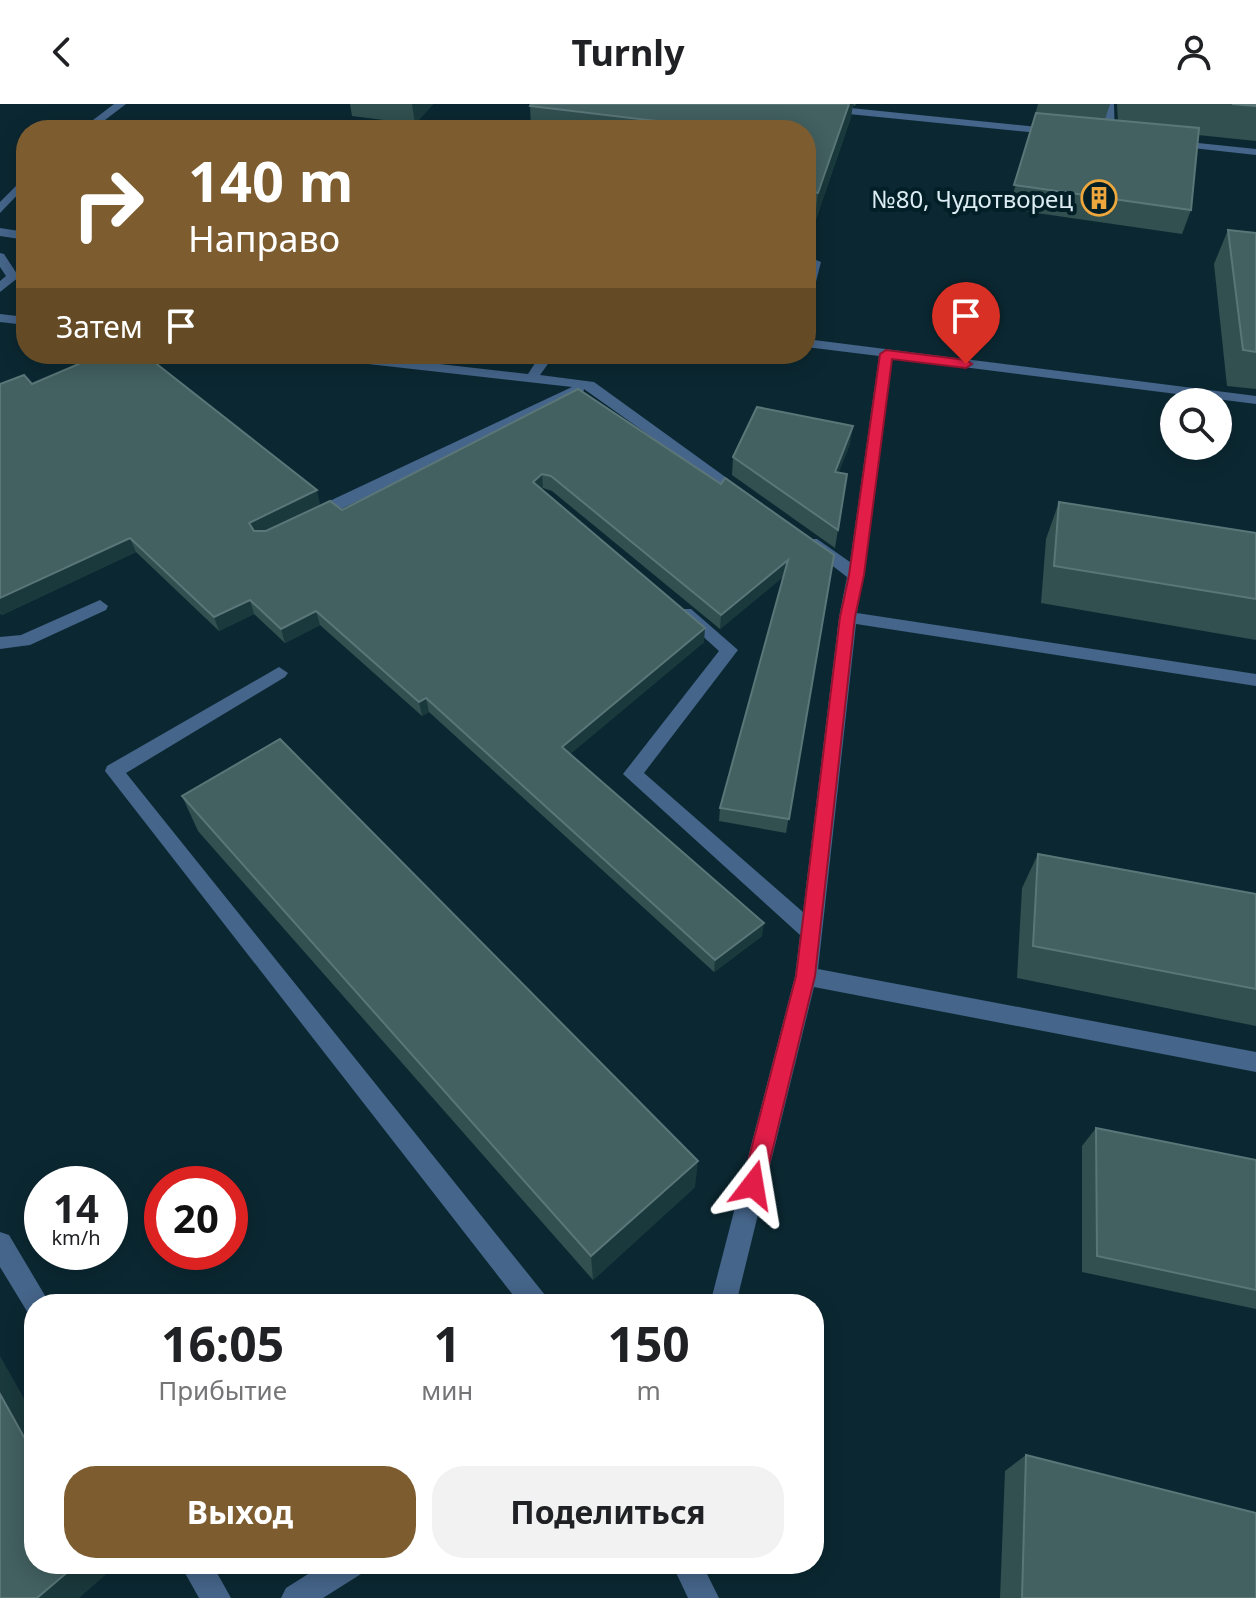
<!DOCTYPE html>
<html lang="ru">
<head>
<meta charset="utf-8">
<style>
	:root { --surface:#fff; --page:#f2f2f2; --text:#202124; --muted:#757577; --accent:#7d5d2f }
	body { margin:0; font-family:"Noto Sans",sans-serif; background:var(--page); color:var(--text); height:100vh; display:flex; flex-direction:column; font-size:30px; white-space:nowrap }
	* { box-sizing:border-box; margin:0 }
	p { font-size:26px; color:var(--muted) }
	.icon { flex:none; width:44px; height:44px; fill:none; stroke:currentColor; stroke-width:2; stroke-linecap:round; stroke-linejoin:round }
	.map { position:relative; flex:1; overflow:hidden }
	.side { position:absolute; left:24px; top:1190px; width:800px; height:280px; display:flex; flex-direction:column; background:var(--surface); border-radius:32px; box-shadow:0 4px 20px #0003 }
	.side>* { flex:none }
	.hud { position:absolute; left:16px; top:16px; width:800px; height:244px; border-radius:32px; box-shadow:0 4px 20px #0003; background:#7d5d2f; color:#fff; overflow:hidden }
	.fabs { position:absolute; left:1160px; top:284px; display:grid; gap:16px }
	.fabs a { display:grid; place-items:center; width:72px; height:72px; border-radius:50%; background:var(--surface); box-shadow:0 4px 20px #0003; font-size:40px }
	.speed { position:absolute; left:24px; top:1062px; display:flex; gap:16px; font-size:40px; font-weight:700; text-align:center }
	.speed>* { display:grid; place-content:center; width:104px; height:104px; border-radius:50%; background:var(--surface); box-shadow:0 4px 20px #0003; line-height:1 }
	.speed small { font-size:20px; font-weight:400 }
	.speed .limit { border:12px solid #d22; background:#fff; color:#111 }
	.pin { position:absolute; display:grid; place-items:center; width:68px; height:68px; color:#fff; margin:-82px -34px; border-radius:50% 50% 50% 0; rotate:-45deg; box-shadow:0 0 8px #0007 }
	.pin .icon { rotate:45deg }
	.me { position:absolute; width:88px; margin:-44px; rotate:14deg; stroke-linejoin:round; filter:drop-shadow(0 0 6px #0008) }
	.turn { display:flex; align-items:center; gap:28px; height:168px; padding:0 40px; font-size:36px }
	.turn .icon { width:104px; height:104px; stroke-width:2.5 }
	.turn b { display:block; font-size:56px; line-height:68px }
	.then { display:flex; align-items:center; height:76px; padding:0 40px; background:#0003; gap:16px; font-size:30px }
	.eta { display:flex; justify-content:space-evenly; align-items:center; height:136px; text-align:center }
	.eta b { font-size:48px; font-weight:700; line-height:56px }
	.cta { display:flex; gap:16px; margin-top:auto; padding:16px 40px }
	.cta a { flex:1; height:92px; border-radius:32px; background:var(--accent); color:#fff; font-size:32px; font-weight:700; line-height:92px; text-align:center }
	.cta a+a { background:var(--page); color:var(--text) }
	header { display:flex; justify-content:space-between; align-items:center; height:104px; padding:0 40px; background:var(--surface); font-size:36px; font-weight:700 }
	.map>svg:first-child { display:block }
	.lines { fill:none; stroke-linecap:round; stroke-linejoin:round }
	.minor { fill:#45658a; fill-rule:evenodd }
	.wall { fill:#31504f }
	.shaded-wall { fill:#1a393c }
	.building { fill:#436161; stroke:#5b7678; stroke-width:2 }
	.route { fill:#e11d48; stroke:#92132f; stroke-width:2 }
	.labels { text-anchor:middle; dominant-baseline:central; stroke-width:8; stroke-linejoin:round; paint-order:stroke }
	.far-poi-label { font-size:24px; fill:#dcecf2; stroke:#021f28; text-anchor:end }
</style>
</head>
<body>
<header><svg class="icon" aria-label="back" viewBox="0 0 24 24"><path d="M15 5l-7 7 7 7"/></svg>Turnly<svg class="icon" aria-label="person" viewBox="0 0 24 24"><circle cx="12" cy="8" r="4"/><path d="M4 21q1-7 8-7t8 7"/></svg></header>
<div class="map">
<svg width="1256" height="1494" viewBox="0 0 1256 1494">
	<rect width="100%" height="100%" fill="#0b2832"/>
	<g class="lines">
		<g class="minor">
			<path d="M 114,0 L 126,0 L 92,26 L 80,26 Z"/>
			<path d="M 774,0 L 811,0 L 1058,25 L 1063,28 L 1058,31 L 779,3 Z"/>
			<path d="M 1104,0 L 1114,0 L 1115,35 L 1106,33 Z"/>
			<path d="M 1169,36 L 1256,45 L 1256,51 L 1165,41 L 1165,37 Z"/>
			<path d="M 26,72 L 26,82 L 0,109 L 0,98 Z"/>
			<path d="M 0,124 L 26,128 L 26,136 L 0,132 Z"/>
			<path d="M 0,149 L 4,150 L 19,173 L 0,188 L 0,177 L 6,172 L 0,163 Z"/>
			<path d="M 806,152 L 821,158 L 812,193 L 806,197 Z"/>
			<path d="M 0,210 L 26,213 L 26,221 L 0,218 Z"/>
			<path d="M 806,235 L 1256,292 L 1256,300 L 892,254 L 857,509 L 1256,570 L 1256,582 L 856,520 L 818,865 L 1256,948 L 1256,968 L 814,883 L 736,1200 L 710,1200 L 795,872 L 800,831 L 623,670 L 719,547 L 677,509 L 679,505 L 691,505 L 738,546 L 644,669 L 803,808 L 839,513 L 847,473 L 803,439 L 805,435 L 817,435 L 850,458 L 879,252 L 806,243 Z"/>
			<path d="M 308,250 L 351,250 L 528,270 L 541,250 L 555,250 L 540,271 L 594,278 L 753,393 L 750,396 L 740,396 L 584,285 L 583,289 L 316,417 L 304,417 L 304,409 L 572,283 L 315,254 Z"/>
			<path d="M 100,496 L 108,502 L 106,506 L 30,541 L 0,545 L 0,533 L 21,531 Z"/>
			<path d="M 279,563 L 288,569 L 285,573 L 126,669 L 545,1191 L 549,1200 L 520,1200 L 105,667 L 107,662 Z"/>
			<path d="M 0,1128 L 9,1131 L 50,1200 L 34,1200 L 34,1212 L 28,1209 L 0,1163 Z"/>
			<path d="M 180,1460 L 212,1460 L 231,1494 L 199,1494 Z"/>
			<path d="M 324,1460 L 366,1460 L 361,1470 L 323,1494 L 281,1494 L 286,1484 Z"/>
			<path d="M 672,1460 L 702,1460 L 719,1494 L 688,1494 Z"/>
		</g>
	</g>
	<g class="wall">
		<path d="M 350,0 L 433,0 L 415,20 L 352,12 Z"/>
		<path d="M 531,0 L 856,0 L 855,2 L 853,1 L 851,13 L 814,121 L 806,120 L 806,26 L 531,26 L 530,2 Z"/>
		<path d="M 1038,0 L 1110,0 L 1105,15 L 1118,17 L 1117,0 L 1256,0 L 1256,37 L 1198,31 L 1191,106 L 1182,130 L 1009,105 Z"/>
		<path d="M 1228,126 L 1256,129 L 1256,285 L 1227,282 L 1214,160 Z"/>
		<path d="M 0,280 L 320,400 L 266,427 L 342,406 L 578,285 L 721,380 L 834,451 L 786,729 L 719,717 L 720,704 L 784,472 L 720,525 L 552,387 L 543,384 L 542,385 L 704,538 L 570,650 L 762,832 L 714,868 L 429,608 L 422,612 L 320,521 L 285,539 L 254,510 L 219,527 L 136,448 L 2,511 L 0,509 Z"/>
		<path d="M 850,340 L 838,368 L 847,370 L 835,444 L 732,371 L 733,353 Z"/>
		<path d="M 1059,398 L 1256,429 L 1256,536 L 1041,499 L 1046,435 Z"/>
		<path d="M 182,692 L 695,1083 L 593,1176 L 198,727 Z"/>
		<path d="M 1038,750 L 1256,790 L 1256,922 L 1017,874 L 1022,784 Z"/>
		<path d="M 1096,1024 L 1256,1056 L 1256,1205 L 1082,1168 L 1082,1042 Z"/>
		<path d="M 1026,1351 L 1256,1494 L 1000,1494 L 1005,1367 Z"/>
	</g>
	<g class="shaded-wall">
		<path d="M 412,0 L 433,0 L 415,20 Z"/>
		<path d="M 849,0 L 853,0 L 851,13 L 814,121 L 818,89 Z"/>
		<path d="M 853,322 L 850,340 L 832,386 L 835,368 Z"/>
		<path d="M 542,370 L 543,384 L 534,392 L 533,378 Z"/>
		<path d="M 317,386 L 320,400 L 253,433 L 249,419 Z"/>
		<path d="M 130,434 L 136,448 L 2,511 L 0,508 L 0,494 Z"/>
		<path d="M 788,456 L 787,470 L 720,525 L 721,511 Z"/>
		<path d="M 250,496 L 254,510 L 219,527 L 214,513 Z"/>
		<path d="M 316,507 L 320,521 L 285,539 L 281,525 Z"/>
		<path d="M 705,524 L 704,538 L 563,656 L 562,643 Z"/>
		<path d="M 426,594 L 429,608 L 422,612 L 419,598 Z"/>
		<path d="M 764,819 L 762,832 L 714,868 L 715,856 Z"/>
		<path d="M 698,1057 L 695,1083 L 593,1176 L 591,1152 Z"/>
		<path d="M 0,1252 L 34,1312 L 34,1351 L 0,1290 Z"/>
		<path d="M 77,1460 L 118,1460 L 79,1494 L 37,1494 Z"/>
	</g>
	<g class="building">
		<path d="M 531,0 L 849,0 L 818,89 L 806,87 L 806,26 L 732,26 L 530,2 Z"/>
		<path d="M 1232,0 L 1256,0 L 1256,2 Z"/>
		<path d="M 1036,9 L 1199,24 L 1191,106 L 1014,81 Z"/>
		<path d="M 1228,126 L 1256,129 L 1256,248 L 1243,246 Z"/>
		<path d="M 102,250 L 144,250 L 317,386 L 249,419 L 254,427 L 266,427 L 330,397 L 342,406 L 578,285 L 721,380 L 725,374 L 834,451 L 789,715 L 720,704 L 788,456 L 721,511 L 551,372 L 542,370 L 533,378 L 705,524 L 562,643 L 764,819 L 715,856 L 426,594 L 419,598 L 316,507 L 281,525 L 250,496 L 214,513 L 130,434 L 0,494 L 0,280 L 24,271 L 32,280 Z"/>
		<path d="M 757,303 L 853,322 L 835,368 L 847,370 L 838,426 L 733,353 Z"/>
		<path d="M 1059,398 L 1256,429 L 1256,495 L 1054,462 Z"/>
		<path d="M 280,635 L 698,1057 L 591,1152 L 182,692 Z"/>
		<path d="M 1038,750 L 1256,790 L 1256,885 L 1033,842 Z"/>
		<path d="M 1096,1024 L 1256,1056 L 1256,1186 L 1097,1152 Z"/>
		<path d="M 0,1290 L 34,1351 L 34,1460 L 77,1460 L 37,1494 L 0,1494 Z"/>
		<path d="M 1026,1351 L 1256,1409 L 1256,1494 L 1022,1494 Z"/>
	</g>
	<path class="route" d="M 886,246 L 966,256 L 972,260 L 966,264 L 892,255 L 864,471 L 855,513 L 815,872 L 764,1081 L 761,1088 L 753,1091 L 745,1088 L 742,1081 L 796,872 L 840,513 L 849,471 L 880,250 Z"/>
	<defs>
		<symbol id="building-ring" viewBox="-11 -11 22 22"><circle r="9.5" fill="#021f28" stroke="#eea73d" stroke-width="1.5"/><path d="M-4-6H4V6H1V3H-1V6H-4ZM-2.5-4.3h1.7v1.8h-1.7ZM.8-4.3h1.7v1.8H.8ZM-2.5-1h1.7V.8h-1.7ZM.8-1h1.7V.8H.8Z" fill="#eea73d"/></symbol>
	</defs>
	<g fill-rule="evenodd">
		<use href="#building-ring" x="1079" y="74" width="40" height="40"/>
	</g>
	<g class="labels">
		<g class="far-poi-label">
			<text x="1073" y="94">№80, Чудотворец</text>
		</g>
	</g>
</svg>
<div class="fabs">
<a><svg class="icon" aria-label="search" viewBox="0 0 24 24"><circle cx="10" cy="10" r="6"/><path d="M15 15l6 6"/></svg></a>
</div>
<div class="speed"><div>14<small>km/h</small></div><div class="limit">20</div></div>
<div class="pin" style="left:966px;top:260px;background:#d93025"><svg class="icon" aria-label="arrive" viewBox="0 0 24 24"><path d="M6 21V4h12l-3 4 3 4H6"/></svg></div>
<svg class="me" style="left:753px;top:1081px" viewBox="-20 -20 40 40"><path d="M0-17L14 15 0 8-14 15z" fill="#e11d48" stroke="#fff" stroke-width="4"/></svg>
<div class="hud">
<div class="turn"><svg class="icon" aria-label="right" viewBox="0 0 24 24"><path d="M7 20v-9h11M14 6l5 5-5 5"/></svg><div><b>140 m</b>Направо</div></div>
<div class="then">Затем<svg class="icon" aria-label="arrive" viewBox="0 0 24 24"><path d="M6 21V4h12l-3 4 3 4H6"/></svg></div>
</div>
<section class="side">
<div class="eta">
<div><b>16:05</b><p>Прибытие</p></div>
<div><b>1</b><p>мин</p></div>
<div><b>150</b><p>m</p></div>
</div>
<div class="cta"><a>Выход</a><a>Поделиться</a></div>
</section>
</div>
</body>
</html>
